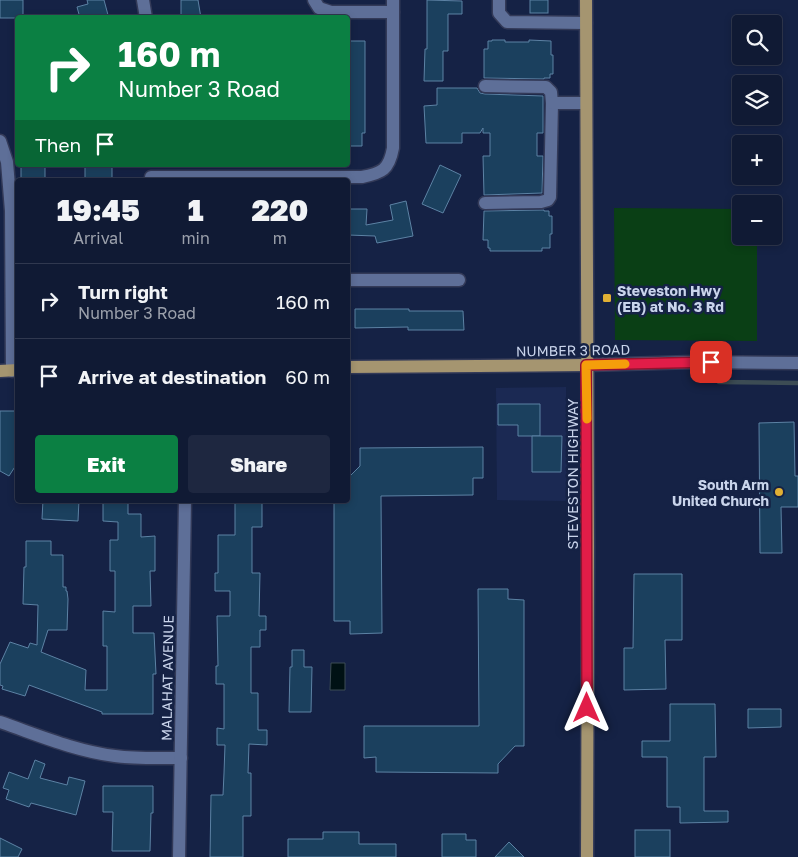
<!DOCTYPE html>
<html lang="en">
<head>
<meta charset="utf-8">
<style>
	:root { --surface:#101a34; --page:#1e2740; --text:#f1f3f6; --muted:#9ca1ac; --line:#30384f; --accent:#0b8043 }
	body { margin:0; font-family:"Golos Text",sans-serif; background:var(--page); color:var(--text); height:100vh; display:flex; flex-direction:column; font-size:19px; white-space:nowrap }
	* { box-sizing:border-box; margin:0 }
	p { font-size:16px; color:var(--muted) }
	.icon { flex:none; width:28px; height:28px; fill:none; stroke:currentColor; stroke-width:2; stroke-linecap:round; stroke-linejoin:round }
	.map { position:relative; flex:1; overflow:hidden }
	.side { position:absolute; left:15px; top:178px; width:335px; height:325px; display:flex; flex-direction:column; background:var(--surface); border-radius:5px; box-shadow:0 2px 8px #0003,0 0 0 1px var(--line) }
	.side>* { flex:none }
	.hud { position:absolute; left:15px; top:15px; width:335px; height:152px; border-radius:5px; box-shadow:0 2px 8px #0003,0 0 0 1px var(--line); background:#0b8043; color:#fff; overflow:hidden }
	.tools { position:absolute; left:732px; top:15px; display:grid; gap:10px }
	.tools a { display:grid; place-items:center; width:50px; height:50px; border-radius:5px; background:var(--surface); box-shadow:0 2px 8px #0003,0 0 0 1px var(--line); font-size:25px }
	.pin { position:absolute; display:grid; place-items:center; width:42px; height:42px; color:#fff; margin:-21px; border-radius:10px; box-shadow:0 2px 8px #0006 }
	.me { position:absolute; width:55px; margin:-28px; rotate:0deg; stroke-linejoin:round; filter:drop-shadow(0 0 4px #0008) }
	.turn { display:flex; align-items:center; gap:18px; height:105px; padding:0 20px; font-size:22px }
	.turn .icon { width:65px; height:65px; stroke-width:2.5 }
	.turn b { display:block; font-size:35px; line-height:42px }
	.then { display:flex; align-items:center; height:48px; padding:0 20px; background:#0003; gap:10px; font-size:19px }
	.eta { display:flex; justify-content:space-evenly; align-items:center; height:85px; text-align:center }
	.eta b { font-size:30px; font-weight:800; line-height:35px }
	.primary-button { display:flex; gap:10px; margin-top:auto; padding:10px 20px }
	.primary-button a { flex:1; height:58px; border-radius:5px; background:var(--accent); color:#fff; font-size:20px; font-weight:800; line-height:58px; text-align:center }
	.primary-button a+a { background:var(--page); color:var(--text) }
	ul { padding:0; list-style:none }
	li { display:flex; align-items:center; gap:15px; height:75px; padding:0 20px; border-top:1px solid var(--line) }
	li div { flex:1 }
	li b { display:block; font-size:19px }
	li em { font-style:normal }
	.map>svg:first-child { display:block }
	.built { fill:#1b2953 }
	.green { fill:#0a3f15 }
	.water { fill:#001114; stroke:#3c4c54 }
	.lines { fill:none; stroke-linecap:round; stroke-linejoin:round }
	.stream { stroke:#3c4c54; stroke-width:4.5 }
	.building { fill:#1b405e; stroke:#5c82a4 }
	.minor-casing { stroke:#333a58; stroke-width:15 }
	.major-casing { stroke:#333a58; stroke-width:15 }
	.minor { stroke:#5e6f98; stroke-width:12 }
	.major { stroke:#a59570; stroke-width:12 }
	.route-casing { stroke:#92132f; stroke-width:12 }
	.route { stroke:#e11d48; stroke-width:9 }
	.slow { stroke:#f59e0b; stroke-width:9 }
	.poi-dot { fill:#e0b034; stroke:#152245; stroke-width:2 }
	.labels { text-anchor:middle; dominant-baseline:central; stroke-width:5; stroke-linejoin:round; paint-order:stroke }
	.poi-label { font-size:14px; font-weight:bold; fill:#c9d4eb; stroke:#152245; text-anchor:start }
	.street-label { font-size:14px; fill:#c9d4eb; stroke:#152245 }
</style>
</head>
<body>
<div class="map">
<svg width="798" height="857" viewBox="0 0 798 857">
	<rect width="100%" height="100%" fill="#152245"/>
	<path class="built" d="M 566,387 L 567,501 L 497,500 L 496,388 Z"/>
	<path class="green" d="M 614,208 L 741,209 L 741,236 L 757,236 L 757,341 L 615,340 Z"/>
	<path class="water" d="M 331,663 L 345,663 L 345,690 L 330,690 Z"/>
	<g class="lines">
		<path class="stream" d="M 719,382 L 798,383"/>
	</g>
	<g class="building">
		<rect x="0" y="0" width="23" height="18"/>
		<path d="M 87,0 L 104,0 L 108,15 L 101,18 L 80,18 L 77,7 L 88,4 Z"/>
		<path d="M 181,0 L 198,0 L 201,18 L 181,18 Z"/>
		<path d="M 427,0 L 462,1 L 462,14 L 448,14 L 448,51 L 443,51 L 443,81 L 424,81 L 425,49 L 427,49 Z"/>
		<rect x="530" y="0" width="18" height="13"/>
		<path d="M 492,40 L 505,40 L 505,42 L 529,42 L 529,40 L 551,41 L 551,55 L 553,55 L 553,74 L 550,74 L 550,78 L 544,78 L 544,79 L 484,78 L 484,49 L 488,49 L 488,41 L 492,41 Z"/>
		<path d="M 348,41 L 365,41 L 365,133 L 362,133 L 362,146 L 348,146 L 348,100 L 349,100 L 350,69 L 348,69 Z"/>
		<path d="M 437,88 L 477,88 L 480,93 L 485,94 L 543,96 L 543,133 L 537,133 L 537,156 L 543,156 L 542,193 L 484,195 L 483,156 L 490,156 L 490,133 L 483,133 L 483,128 L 480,133 L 462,133 L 462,143 L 426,143 L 424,106 L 437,105 Z"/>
		<rect x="85" y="165" width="27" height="15"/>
		<path d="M 440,165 L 461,175 L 443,213 L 422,204 Z"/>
		<rect x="21" y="166" width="24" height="14"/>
		<path d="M 406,201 L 413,236 L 377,243 L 375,236 L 348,235 L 348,209 L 367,209 L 366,225 L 393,220 L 390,205 Z"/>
		<path d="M 544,210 L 544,211 L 549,211 L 549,216 L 552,216 L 552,234 L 550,234 L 550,248 L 542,248 L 542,251 L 490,251 L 490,248 L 488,248 L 488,240 L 483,240 L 484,211 Z"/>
		<path d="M 355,309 L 409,309 L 409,311 L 463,311 L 464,330 L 408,330 L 408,327 L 355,328 Z"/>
		<path d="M 498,404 L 540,404 L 540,436 L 518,436 L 518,425 L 498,425 Z"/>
		<path d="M 0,411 L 18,411 L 18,462 L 9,476 L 0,471 Z"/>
		<path d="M 794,422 L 795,476 L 798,476 L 798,507 L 781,507 L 782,553 L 760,553 L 759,423 Z"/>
		<path d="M 532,436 L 562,436 L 561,472 L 532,472 Z"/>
		<path d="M 483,447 L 483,478 L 473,478 L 473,495 L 381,496 L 382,633 L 350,634 L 350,621 L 334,621 L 334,500 L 348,500 L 348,475 L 351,475 L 360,466 L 360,448 Z"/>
		<path d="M 43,500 L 79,500 L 78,521 L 42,519 Z"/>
		<path d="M 103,500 L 128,500 L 128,514 L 141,514 L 141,537 L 155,536 L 155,571 L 150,571 L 151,606 L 133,606 L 133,633 L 154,633 L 156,674 L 153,674 L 153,714 L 102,714 L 102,712 L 29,685 L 25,696 L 2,689 L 3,686 L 0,685 L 0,664 L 10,642 L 28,648 L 30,643 L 37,645 L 38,605 L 23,604 L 24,567 L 26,567 L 26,541 L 51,541 L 51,555 L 63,555 L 63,587 L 66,587 L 66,591 L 67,591 L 68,599 L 67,630 L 48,630 L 41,652 L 86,670 L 85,690 L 107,690 L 107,646 L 103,646 L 103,611 L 115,612 L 115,571 L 110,571 L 110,540 L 118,540 L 118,522 L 103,521 Z"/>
		<path d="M 235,500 L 262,500 L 262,527 L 252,527 L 252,573 L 260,573 L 259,616 L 266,616 L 266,630 L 260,630 L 260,647 L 251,647 L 251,693 L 258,693 L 258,730 L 267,730 L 267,745 L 249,744 L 248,773 L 251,773 L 251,816 L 243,816 L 243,857 L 210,857 L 211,795 L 223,795 L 224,773 L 225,745 L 217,745 L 217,728 L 224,729 L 224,684 L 216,684 L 216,666 L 218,666 L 217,616 L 230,616 L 230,591 L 215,591 L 215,573 L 218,573 L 218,535 L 235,535 Z"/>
		<path d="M 634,574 L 682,574 L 682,640 L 665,640 L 666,689 L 624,690 L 624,648 L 633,648 Z"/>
		<path d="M 478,589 L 508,589 L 508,599 L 524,600 L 524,746 L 515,746 L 498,764 L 498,773 L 376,772 L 376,757 L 364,758 L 364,726 L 479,726 Z"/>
		<path d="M 292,650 L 304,650 L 304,667 L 312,667 L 311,712 L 289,712 L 290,667 L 292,667 Z"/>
		<path d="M 670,704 L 715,704 L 716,757 L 704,757 L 704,811 L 728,811 L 728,822 L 680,823 L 680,807 L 667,807 L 667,757 L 642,757 L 642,741 L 670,741 Z"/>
		<path d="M 748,709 L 781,709 L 781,727 L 748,728 Z"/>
		<path d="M 35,760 L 45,764 L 40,778 L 67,785 L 69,777 L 85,781 L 76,815 L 31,803 L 29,807 L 6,799 L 9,790 L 3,788 L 9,772 L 28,779 Z"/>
		<path d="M 103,786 L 153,786 L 153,813 L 151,813 L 150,851 L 112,851 L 113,812 L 103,812 Z"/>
		<rect x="635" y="830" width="35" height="27"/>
		<path d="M 323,832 L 359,832 L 359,844 L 396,844 L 396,857 L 288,857 L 288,839 L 323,839 Z"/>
		<path d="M 442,834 L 466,834 L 466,840 L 476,840 L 476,857 L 442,857 Z"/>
		<path d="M 0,838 L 22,849 L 18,857 L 0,857 Z"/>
		<path d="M 509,842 L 524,857 L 495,857 Z"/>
	</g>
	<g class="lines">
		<defs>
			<g id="minor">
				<path d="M 143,0 L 146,18"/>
				<path d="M 314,0 L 319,8 L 331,12 L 393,12"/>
				<path d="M 499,0 L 499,13 L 507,22 L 586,23"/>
				<path d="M 485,86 L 546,87 L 551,92 L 552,103 L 550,197 L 548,200 L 541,202 L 485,203"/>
				<path d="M 552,103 L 586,103"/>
				<path d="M 0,141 L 7,162 L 11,211 L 12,371"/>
				<path d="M 151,177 L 362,177 C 382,173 389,170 393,148 L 393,0"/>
				<path d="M 348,280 L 459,280"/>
				<path d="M 586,365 L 694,362 L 798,363"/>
				<path d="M 0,722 C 38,735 75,751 115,756 C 137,759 159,758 181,758"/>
				<path d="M 179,857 L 185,500"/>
			</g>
			<g id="major">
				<path d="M 586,0 L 588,547 L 587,857"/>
				<path d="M 348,367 L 586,365"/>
				<path d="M 0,371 L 18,370"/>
			</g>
		</defs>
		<use href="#minor" class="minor-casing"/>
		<use href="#major" class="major-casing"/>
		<use href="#minor" class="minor"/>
		<use href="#major" class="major"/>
	</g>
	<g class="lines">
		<defs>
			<path id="route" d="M 587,708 L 586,365 L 711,362"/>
		</defs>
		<use href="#route" class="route-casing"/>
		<use href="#route" class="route"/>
		<path class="slow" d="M 587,419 L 586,365 L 625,364"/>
	</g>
	<g class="poi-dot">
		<rect x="602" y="293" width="10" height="10" rx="2.5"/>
		<circle cx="779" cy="492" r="5"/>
	</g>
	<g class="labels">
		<g class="poi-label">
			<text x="617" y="290">Steveston Hwy<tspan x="617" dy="16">(EB) at No. 3 Rd</tspan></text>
			<text x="769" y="484" text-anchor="end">South Arm<tspan x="769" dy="16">United Church</tspan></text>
		</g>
		<g class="street-label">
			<text transform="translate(573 350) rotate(-1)">NUMBER 3 ROAD</text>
			<text transform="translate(572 474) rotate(-90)">STEVESTON HIGHWAY</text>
			<text transform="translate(167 678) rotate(-89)">MALAHAT AVENUE</text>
		</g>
	</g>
</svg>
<div class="tools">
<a><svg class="icon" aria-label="search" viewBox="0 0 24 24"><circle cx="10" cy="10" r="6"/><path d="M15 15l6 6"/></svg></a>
<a><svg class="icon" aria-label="layers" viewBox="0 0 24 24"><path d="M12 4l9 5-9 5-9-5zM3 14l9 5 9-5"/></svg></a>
<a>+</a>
<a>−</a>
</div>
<div class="pin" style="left:711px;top:362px;background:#d93025"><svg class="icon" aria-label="arrive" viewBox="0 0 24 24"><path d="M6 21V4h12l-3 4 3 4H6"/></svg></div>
<svg class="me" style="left:587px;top:708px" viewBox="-20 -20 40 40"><path d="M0-17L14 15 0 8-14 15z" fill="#e11d48" stroke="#fff" stroke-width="4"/></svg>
<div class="hud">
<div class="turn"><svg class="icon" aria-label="right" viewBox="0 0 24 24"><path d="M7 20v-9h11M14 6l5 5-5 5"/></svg><div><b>160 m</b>Number 3 Road</div></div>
<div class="then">Then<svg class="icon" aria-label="arrive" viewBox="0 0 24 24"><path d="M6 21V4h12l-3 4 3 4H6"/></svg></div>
</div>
<section class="side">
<div class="eta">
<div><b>19:45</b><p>Arrival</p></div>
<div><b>1</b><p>min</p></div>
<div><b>220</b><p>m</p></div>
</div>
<ul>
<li><svg class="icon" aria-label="right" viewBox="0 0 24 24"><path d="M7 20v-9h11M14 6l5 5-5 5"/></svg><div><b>Turn right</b><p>Number 3 Road</p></div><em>160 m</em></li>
<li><svg class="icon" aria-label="arrive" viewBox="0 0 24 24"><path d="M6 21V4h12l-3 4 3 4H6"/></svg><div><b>Arrive at destination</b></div><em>60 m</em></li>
</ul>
<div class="primary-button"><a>Exit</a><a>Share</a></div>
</section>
</div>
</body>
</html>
